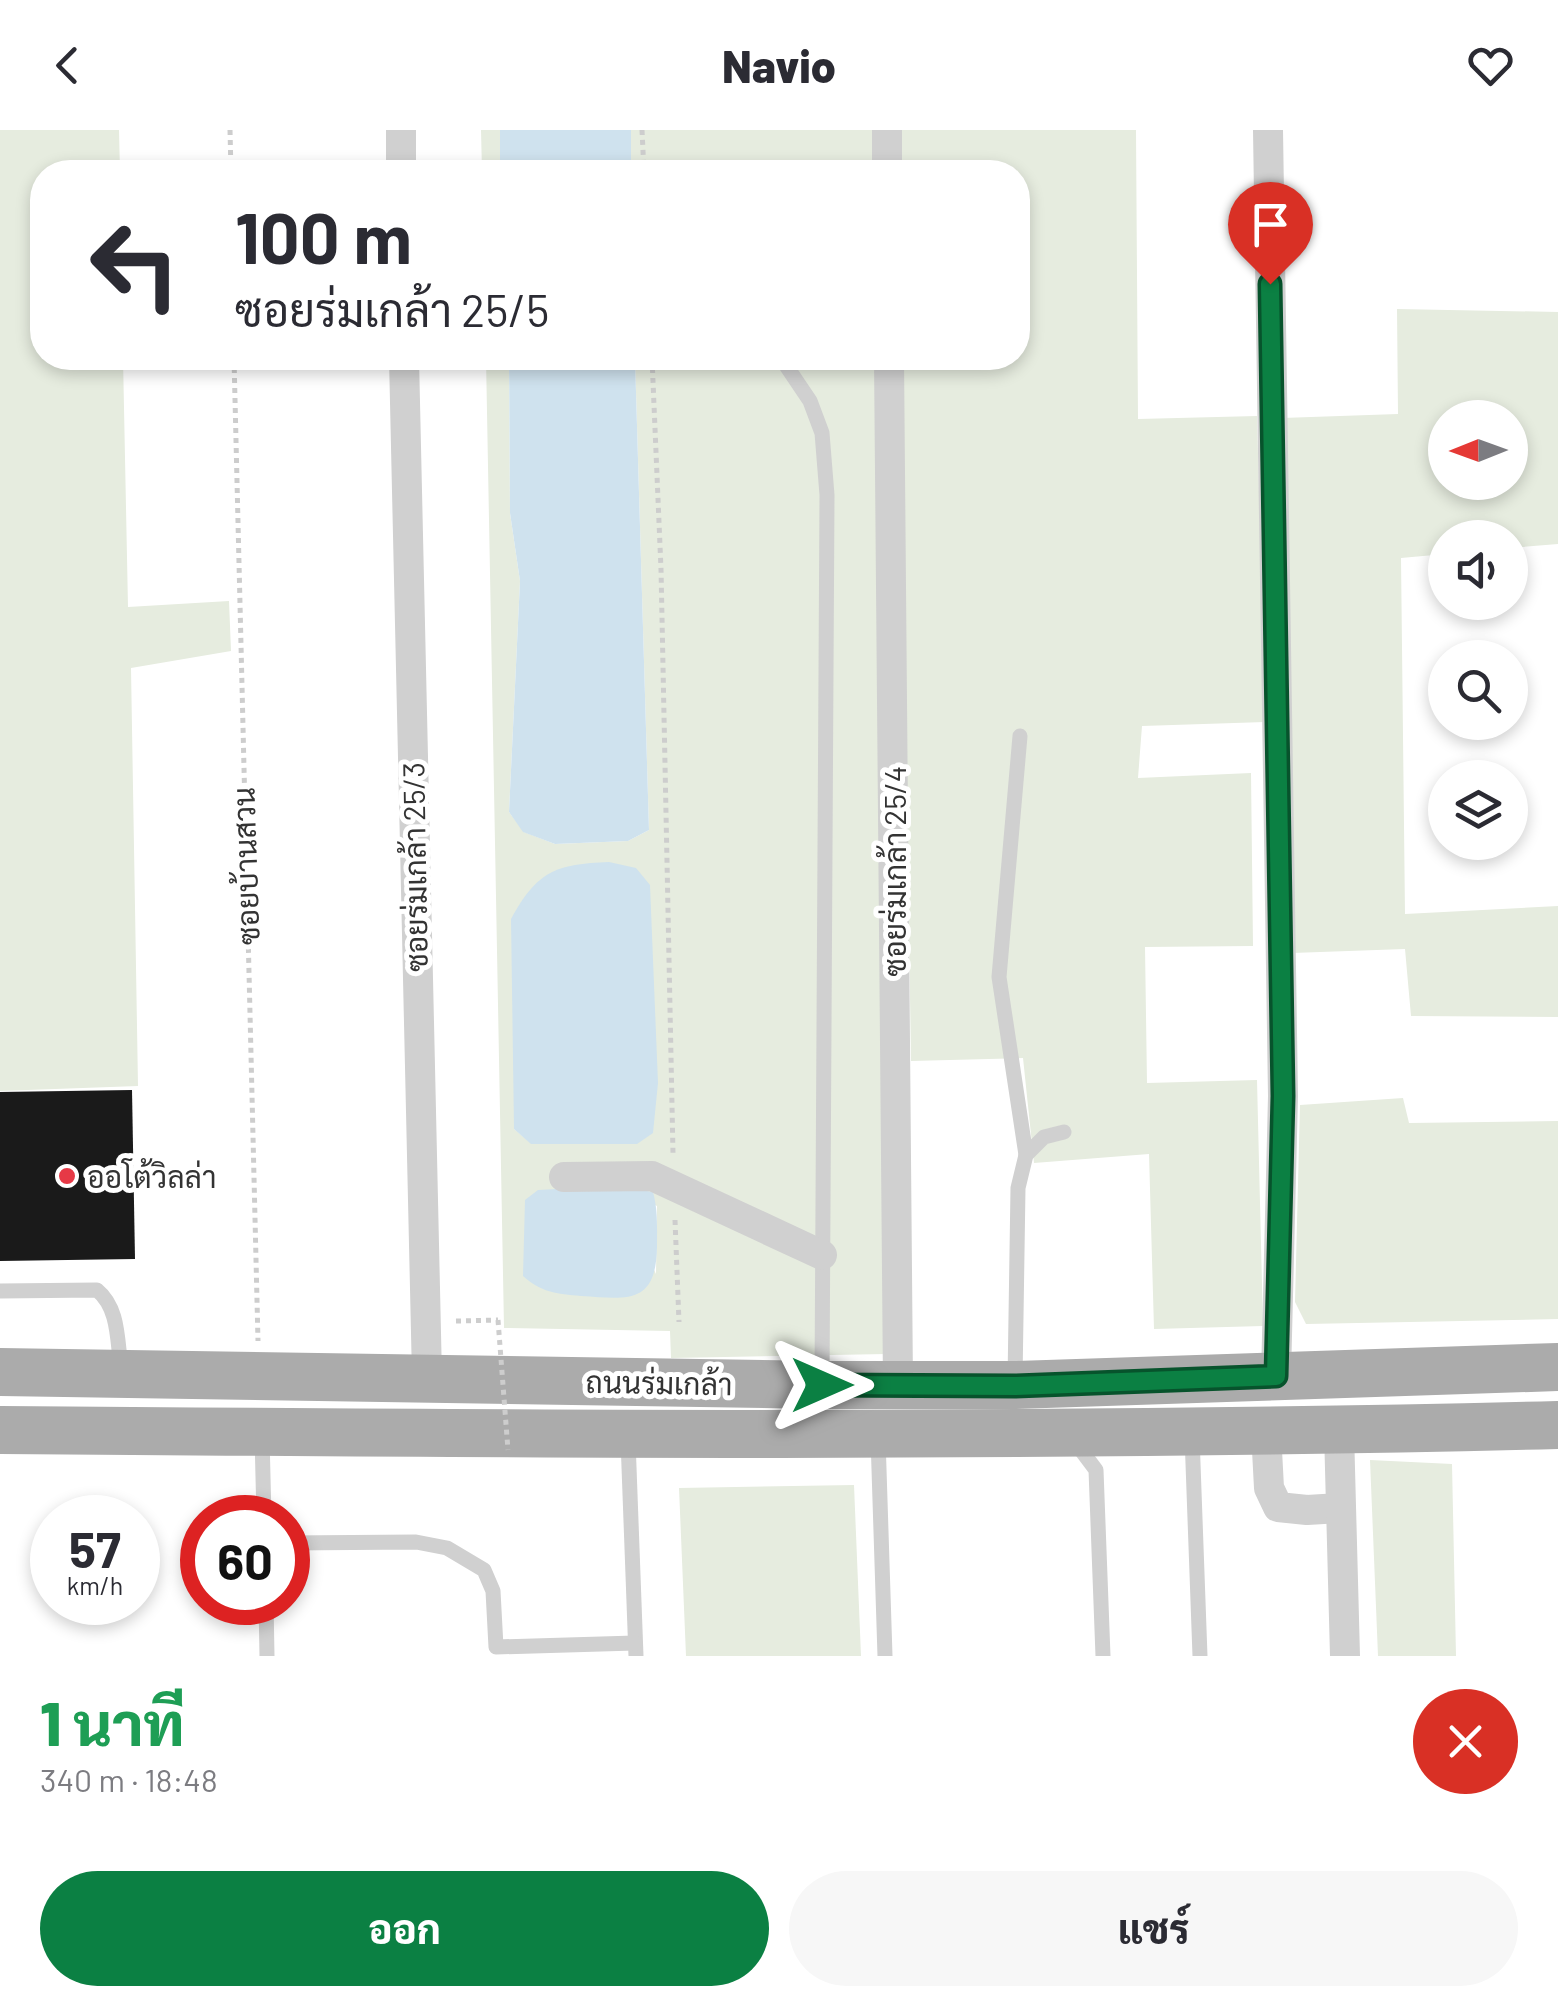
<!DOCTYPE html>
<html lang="th">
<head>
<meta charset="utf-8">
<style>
	:root { --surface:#fff; --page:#f7f7f7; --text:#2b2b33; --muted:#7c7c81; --accent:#0b8043 }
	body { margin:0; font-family:Barlow,Sarabun,sans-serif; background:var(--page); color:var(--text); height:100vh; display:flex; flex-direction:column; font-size:38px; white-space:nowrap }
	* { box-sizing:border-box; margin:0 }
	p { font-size:32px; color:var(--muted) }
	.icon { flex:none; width:55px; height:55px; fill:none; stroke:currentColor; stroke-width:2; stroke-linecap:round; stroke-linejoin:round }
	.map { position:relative; height:1526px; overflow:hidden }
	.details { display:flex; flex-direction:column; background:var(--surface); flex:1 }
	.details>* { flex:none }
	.hud { position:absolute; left:30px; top:30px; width:1000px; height:210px; border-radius:40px; box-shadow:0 5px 15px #0003; background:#fff; color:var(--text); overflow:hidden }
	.needle { width:65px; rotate:269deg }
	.fabs { position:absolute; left:1428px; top:270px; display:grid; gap:20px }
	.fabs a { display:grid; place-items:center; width:100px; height:100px; border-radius:50%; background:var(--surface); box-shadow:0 5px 15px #0003; font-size:50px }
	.speed { position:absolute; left:30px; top:1365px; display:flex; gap:20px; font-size:50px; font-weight:700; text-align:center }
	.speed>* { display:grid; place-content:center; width:130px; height:130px; border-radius:50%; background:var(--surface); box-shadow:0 5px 15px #0003; line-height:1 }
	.speed small { font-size:25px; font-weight:400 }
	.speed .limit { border:15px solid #d22; background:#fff; color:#111 }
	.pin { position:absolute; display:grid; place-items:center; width:85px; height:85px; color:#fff; margin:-102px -42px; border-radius:50% 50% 50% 0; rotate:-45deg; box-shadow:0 0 10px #0007 }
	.pin .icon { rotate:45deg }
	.me { position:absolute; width:110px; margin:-55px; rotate:90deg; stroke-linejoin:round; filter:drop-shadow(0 0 8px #0008) }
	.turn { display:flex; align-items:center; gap:35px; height:210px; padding:0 40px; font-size:45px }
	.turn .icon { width:130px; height:130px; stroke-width:2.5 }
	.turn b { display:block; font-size:70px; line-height:85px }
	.round { display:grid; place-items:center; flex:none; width:105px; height:105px; border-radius:52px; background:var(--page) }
	.headline { display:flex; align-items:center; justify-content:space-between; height:170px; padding:0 40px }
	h1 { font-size:60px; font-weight:800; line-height:75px; color:#1e9e55 }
	.button { display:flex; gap:20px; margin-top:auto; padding:20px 40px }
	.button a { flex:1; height:115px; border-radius:60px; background:var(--accent); color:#fff; font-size:40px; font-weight:800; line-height:115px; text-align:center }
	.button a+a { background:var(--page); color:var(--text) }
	header { display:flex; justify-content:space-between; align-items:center; height:130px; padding:0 40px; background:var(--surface); font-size:45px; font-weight:800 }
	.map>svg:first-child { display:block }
	.green { fill:#e6ecdf; fill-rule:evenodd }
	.water { fill:#cfe2ee }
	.building { fill:#1a1a1a }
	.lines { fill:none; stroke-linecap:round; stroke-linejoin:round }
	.path { stroke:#cdcdcd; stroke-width:5; stroke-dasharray:5 5; stroke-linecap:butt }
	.lane { stroke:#d0d0d0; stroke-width:15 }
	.street { stroke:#d0d0d0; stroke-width:30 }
	.primary { stroke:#ababab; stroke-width:48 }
	.path-bridge { stroke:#cdcdcd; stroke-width:5; stroke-dasharray:5 5; stroke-linecap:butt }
	.route-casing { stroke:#07532c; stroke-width:25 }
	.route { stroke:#0b8043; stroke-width:18 }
	.poi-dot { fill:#e63946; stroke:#fff; stroke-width:4 }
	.labels { text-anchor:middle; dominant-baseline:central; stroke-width:10; stroke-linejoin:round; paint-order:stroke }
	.street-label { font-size:30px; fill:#333; stroke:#fff }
	.poi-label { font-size:30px; fill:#333; stroke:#fff; text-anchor:start }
</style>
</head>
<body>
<header><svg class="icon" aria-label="back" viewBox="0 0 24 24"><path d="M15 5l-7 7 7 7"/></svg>Navio<svg class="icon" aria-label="heart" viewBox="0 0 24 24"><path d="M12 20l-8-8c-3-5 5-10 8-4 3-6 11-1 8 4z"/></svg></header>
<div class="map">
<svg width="1558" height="1526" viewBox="0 0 1558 1526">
	<rect width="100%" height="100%" fill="#fff"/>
	<g class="green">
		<path d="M 0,0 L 119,0 L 120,42 L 42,42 L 42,228 L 123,228 L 128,477 L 229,471 L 231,521 L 131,538 L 138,956 L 0,961 Z"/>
		<path d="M 481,0 L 500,0 L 500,42 L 482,42 Z"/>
		<path d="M 631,0 L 874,0 L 875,42 L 631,42 Z"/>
		<path d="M 898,0 L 1136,0 L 1138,289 L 1257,286 L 1265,592 L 1142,596 L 1138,648 L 1251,643 L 1253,816 L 1145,817 L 1147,953 L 1257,950 L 1263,1196 L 1154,1199 L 1149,1024 L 1034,1033 L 1023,928 L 911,931 L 900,228 L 1018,228 L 1018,42 L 898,42 Z"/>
		<path d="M 1397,179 L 1558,182 L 1558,414 L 1510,418 L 1510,408 L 1445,408 L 1445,424 L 1401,428 L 1405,784 L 1558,776 L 1558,887 L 1411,886 L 1405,819 L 1292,823 L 1282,288 L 1398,284 ZM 1445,288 L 1510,288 L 1510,352 L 1445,352 Z"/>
		<path d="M 486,228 L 509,228 L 510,383 L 520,451 L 509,682 L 524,702 L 555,714 L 628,711 L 649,700 L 635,228 L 877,228 L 887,1224 L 671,1228 L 670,1201 L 504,1198 ZM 514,999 L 637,1014 L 532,1014 ZM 615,1056 L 657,1076 L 656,1144 Z"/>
		<path d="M 1403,968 L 1409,993 L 1558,991 L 1558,1189 L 1306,1194 L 1295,1172 L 1300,975 Z"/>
		<path d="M 1370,1330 L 1452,1334 L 1456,1526 L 1378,1526 Z"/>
		<path d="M 854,1355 L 861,1526 L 686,1526 L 679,1358 Z"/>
	</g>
	<g class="water">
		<rect x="500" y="0" width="131" height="42"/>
		<path d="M 509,228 L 635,228 L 649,700 L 628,711 L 555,714 L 523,702 L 509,682 L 520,451 L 510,383 Z"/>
		<path d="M 609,732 L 636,738 L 650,755 L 658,953 L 653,1003 L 637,1014 L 531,1014 L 514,999 L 511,789 C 537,741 556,734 609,732 Z"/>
		<path d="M 615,1056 L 653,1062 C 658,1080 657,1098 657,1117 C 656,1175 628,1169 581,1166 C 557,1164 540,1162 523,1146 L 525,1070 L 538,1060 Z"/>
	</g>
	<path class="building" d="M 132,960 L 135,1129 L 0,1131 L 0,962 Z"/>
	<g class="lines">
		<g class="path">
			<path d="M 230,0 L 231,42"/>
			<path d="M 642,0 L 644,42"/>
			<path d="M 234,228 L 258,1211"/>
			<path d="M 652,228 L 661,439 L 673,1024"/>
			<path d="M 675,1090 L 679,1192"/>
			<path d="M 456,1191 L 498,1190"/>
		</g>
		<g class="lane">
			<path d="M 755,42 L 755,39"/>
			<path d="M 781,228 L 810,271 L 822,303 L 827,365 L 822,1251"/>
			<path d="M 1020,606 L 999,847 L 1026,1025"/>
			<path d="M 0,1161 L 97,1160 C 119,1178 117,1210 121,1237"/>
			<path d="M 1015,1251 L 1018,1058 L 1026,1025 L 1044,1007 L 1064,1002"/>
			<path d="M 262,1306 L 264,1388"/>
			<path d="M 1192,1306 L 1200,1526"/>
			<path d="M 878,1308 L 885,1526"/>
			<path d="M 628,1310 L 636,1526"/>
			<path d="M 1075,1312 L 1096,1340 L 1103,1526"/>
			<path d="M 288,1413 L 416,1412 L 447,1418 L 484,1440 L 493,1461 L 496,1517 L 635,1513"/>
			<path d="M 266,1472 L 267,1526"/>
		</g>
		<g class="street">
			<path d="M 401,0 L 401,42"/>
			<path d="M 887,0 L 887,42"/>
			<path d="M 1268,0 L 1283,966 L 1276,1246"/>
			<path d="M 404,228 L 427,1247"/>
			<path d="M 889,228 L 898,1255"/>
			<path d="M 564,1047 L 652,1046 L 822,1125"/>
			<path d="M 1266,1301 L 1269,1358 L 1278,1377 L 1307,1380 L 1340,1378"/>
			<path d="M 1339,1301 L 1345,1526"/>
		</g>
		<g class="primary">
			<path d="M 0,1242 L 822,1255 L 1015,1255 L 1558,1237"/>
			<path d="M 0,1300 C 519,1304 1039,1308 1558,1295"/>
		</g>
		<path class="path-bridge" d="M 498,1190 L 508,1320"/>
	</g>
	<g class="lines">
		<defs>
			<path id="route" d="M 822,1255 L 1015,1256 L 1276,1246 L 1283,966 L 1270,154"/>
		</defs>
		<use href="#route" class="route-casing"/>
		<use href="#route" class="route"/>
	</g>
	<circle class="poi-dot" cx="67" cy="1046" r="10"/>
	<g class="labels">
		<g class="street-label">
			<text transform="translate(245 736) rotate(-92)">ซอยบ้านสวน</text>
			<text transform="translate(414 737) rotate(-91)">ซอยร่มเกล้า 25/3</text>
			<text transform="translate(894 741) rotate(-90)">ซอยร่มเกล้า 25/4</text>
			<text transform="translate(659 1252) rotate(1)">ถนนร่มเกล้า</text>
		</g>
		<g class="poi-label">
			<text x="87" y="1046">ออโต้วิลล่า</text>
		</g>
	</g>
</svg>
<div class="fabs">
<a><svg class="needle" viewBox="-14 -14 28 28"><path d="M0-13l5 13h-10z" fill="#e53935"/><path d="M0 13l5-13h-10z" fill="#7c7c81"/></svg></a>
<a><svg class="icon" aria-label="sound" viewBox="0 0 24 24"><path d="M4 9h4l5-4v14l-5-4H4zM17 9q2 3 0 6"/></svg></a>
<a><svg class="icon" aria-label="search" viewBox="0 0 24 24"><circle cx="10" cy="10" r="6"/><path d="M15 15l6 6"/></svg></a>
<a><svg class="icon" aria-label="layers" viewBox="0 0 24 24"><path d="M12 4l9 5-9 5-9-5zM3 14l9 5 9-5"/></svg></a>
</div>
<div class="speed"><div>57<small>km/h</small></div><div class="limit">60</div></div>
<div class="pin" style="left:1270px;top:154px;background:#d93025"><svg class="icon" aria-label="arrive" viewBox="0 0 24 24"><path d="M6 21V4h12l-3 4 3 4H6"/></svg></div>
<svg class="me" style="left:822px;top:1255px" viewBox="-20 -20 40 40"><path d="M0-17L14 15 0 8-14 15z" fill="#0b8043" stroke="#fff" stroke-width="4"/></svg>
<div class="hud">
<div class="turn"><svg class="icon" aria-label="left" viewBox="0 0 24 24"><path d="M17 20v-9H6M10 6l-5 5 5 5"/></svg><div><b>100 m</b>ซอยร่มเกล้า 25/5</div></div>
</div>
</div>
<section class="details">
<div class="headline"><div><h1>1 นาที</h1><p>340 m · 18:48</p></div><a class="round" style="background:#d93025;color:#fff"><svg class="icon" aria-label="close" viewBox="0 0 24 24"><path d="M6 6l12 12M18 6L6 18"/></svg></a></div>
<div class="button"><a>ออก</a><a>แชร์</a></div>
</section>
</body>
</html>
